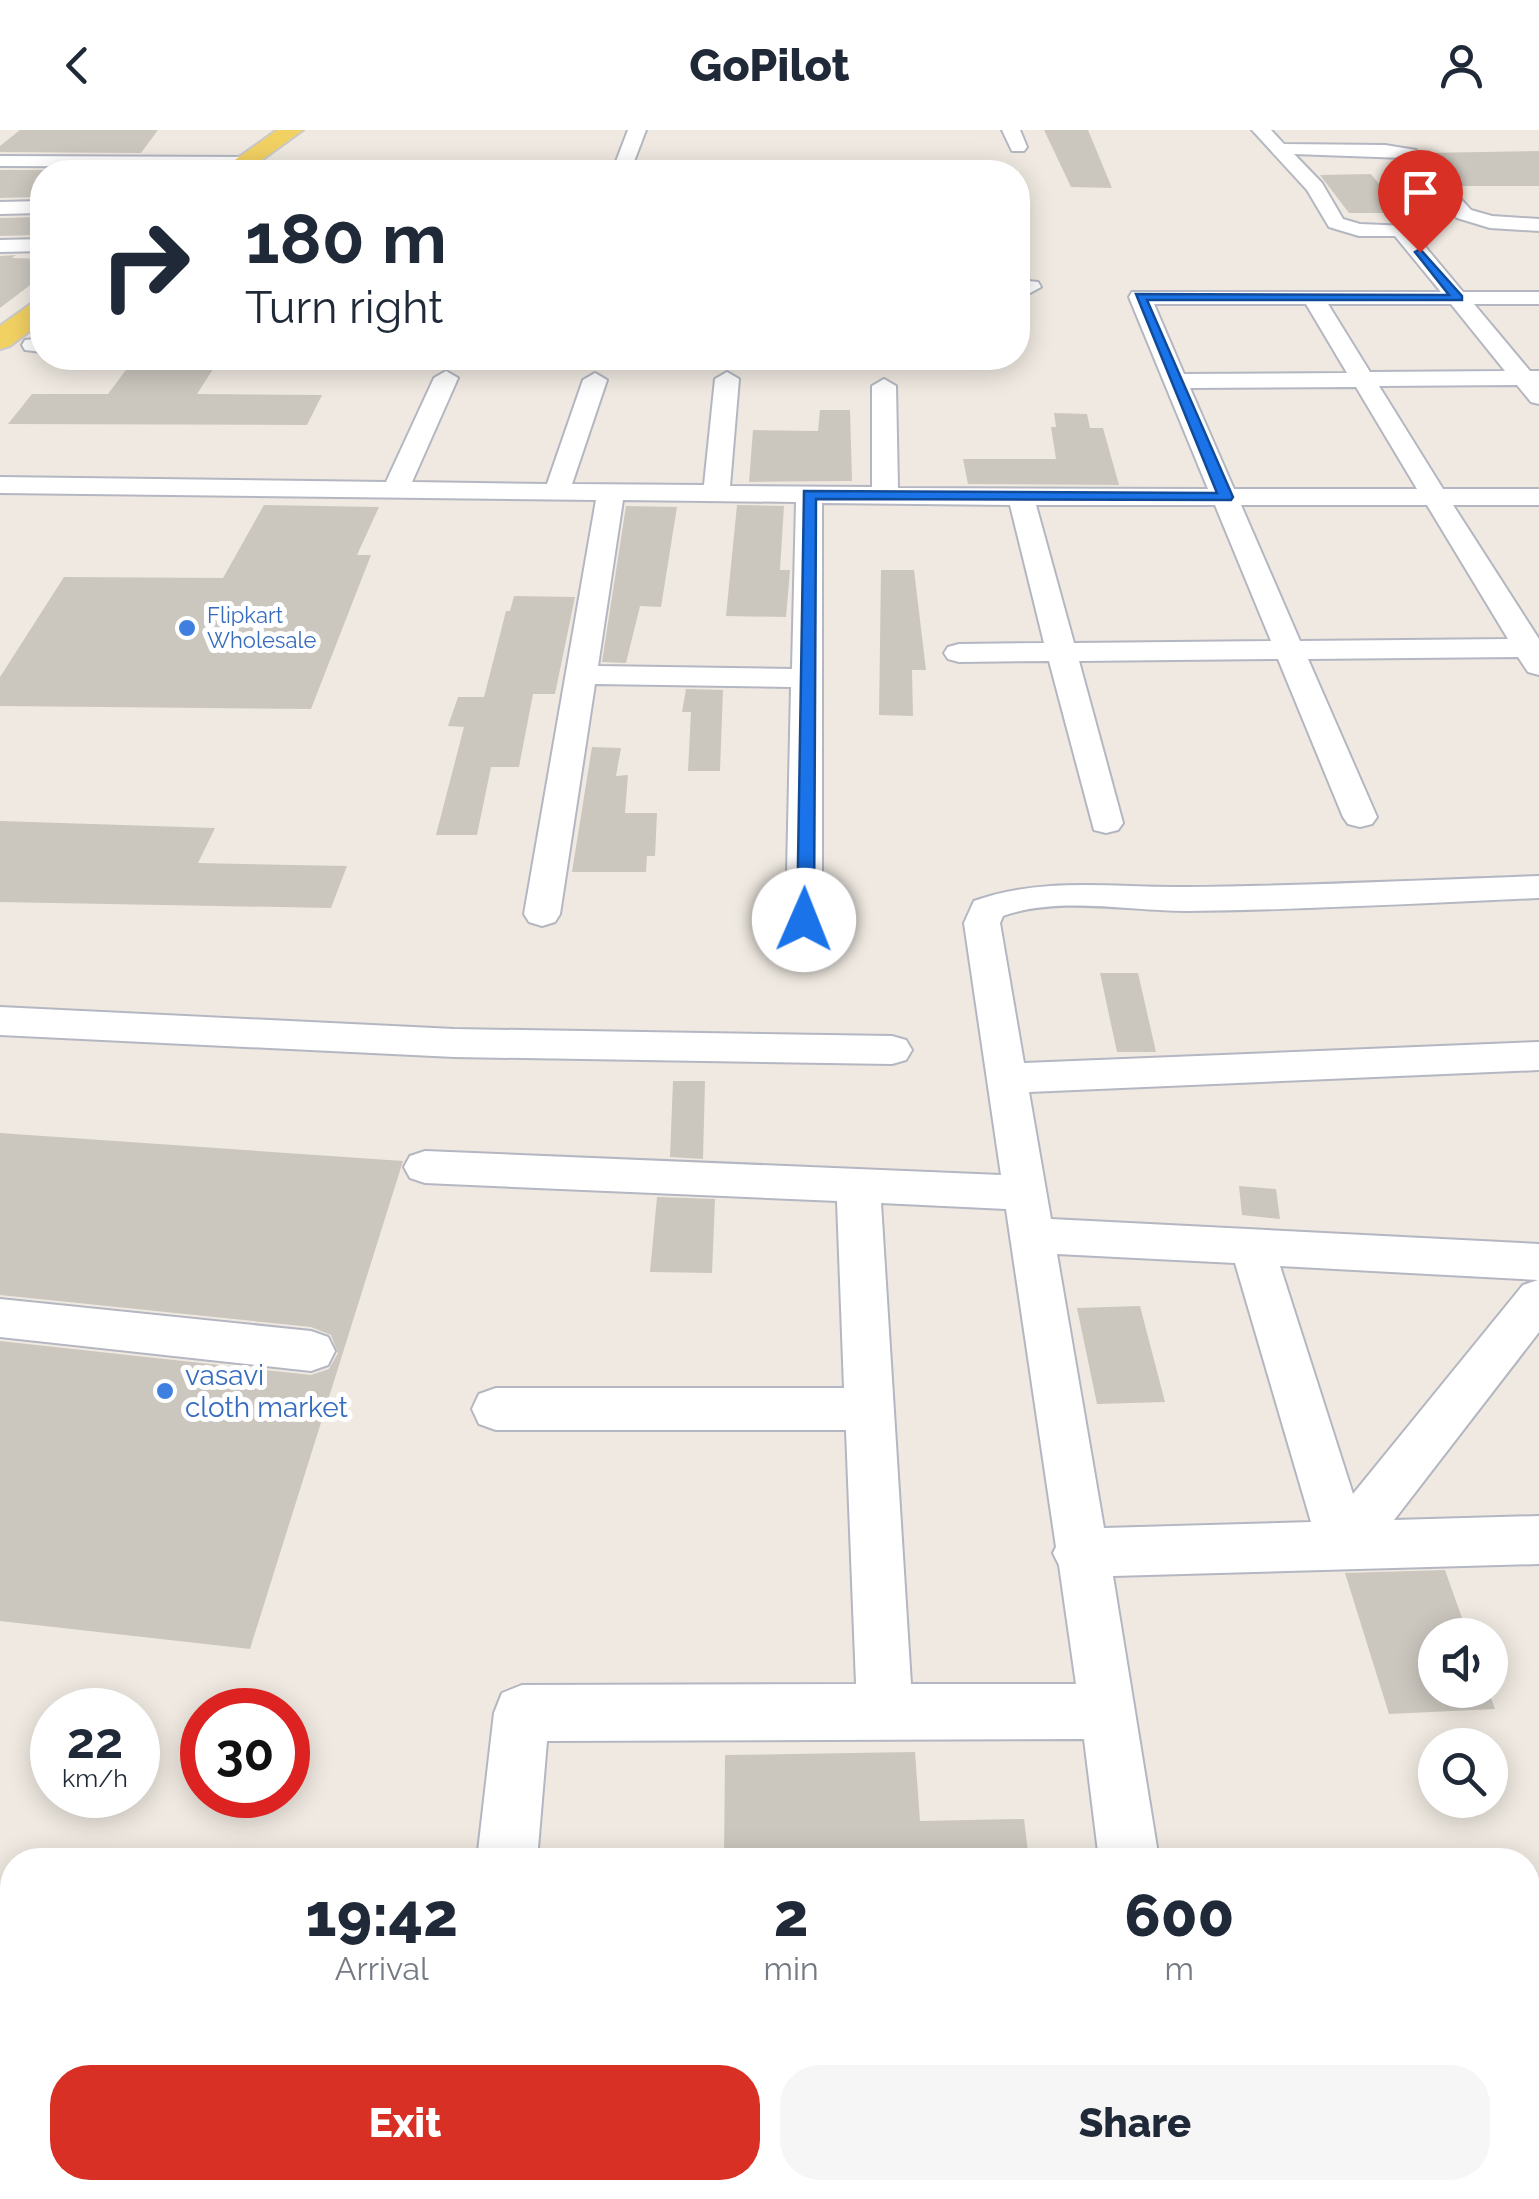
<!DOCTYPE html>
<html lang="en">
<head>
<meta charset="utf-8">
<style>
	:root { --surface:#fff; --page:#f6f6f7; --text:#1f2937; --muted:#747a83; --accent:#d93025 }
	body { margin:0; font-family:Raleway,sans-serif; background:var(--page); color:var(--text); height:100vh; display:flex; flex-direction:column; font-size:38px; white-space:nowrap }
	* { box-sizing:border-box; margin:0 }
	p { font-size:32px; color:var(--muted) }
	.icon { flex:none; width:55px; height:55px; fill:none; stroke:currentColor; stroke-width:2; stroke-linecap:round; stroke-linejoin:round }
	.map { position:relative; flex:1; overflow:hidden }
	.side { position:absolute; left:0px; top:1718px; width:1540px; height:352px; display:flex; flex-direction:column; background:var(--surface); border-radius:40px 40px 0 0; box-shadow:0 5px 25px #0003 }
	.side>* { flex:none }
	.top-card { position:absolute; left:30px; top:30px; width:1000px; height:210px; border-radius:40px; box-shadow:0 5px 25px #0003; background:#fff; color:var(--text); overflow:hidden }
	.controls { position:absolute; left:1418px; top:1488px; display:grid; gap:20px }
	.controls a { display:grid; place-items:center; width:90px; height:90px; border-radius:50%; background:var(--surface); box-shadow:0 5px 25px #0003; font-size:50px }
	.speed { position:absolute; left:30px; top:1558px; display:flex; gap:20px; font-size:50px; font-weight:700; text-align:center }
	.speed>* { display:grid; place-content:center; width:130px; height:130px; border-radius:50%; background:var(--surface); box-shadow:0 5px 25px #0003; line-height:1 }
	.speed small { font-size:25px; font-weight:400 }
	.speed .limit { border:15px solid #d22; background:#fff; color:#111 }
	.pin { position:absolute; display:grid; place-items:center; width:85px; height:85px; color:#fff; margin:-102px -42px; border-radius:50% 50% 50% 0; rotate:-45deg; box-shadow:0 0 10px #0007 }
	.pin .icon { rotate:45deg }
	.me { position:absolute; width:110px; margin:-55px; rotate:1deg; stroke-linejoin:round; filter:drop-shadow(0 0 8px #0008) }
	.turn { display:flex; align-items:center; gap:35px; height:210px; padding:0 50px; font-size:45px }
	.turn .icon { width:130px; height:130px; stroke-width:2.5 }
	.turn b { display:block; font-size:70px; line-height:85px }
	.eta { display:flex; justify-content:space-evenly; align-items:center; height:170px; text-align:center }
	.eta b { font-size:60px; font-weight:800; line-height:70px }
	.cta { display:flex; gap:20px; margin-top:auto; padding:20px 50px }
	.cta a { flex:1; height:115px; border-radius:40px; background:var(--accent); color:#fff; font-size:40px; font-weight:800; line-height:115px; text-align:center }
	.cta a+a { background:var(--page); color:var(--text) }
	header { display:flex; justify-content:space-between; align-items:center; height:130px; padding:0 50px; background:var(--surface); font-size:45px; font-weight:800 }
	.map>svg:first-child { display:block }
	.building { fill:#cbc7bf }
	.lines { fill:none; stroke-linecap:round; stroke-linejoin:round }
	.minor-casing { stroke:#b4b7c1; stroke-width:4 }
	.major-casing { stroke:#c9c9c9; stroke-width:4 }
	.minor { fill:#fff; fill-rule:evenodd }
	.major { fill:#f2d163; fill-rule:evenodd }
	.route { fill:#1a73e8; stroke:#114b97; stroke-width:2.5 }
	.shop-dot { fill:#3f7fe0; stroke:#fff; stroke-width:4 }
	.labels { text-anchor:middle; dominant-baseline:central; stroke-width:10; stroke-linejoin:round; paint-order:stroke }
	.far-shop-label { font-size:22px; fill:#366cbe; stroke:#fff; text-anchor:start }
	.shop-label { font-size:28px; fill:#366cbe; stroke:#fff; text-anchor:start }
</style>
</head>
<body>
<header><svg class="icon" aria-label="back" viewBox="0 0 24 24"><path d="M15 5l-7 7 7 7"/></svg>GoPilot<svg class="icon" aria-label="person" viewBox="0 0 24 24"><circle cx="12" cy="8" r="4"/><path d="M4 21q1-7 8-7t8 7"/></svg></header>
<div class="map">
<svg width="1539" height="2069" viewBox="0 0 1539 2069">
	<rect width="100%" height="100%" fill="#efe9e1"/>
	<g class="building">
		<path d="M 20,0 L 158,0 L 141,23 L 0,22 L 0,16 Z"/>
		<path d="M 1044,0 L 1088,0 L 1112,58 L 1071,57 Z"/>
		<path d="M 1539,21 L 1539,56 L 1454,56 L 1423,23 Z"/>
		<path d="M 0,40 L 127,40 L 42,42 L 42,67 L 0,68 Z"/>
		<path d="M 1371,44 L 1402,83 L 1349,83 L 1320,45 Z"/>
		<path d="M 42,87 L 41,105 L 0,106 L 0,88 Z"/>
		<path d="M 16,125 L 12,128 L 42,129 L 42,146 L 0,178 L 0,126 Z"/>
		<path d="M 134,229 L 185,230 L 181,236 L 215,236 L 197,264 L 322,265 L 307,295 L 8,294 L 32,264 L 108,264 Z"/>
		<path d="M 820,280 L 850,280 L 852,351 L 749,352 L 753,300 L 818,301 Z"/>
		<path d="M 1054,283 L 1087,284 L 1090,298 L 1103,298 L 1119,355 L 968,354 L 963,329 L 1056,329 L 1051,297 L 1056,297 Z"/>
		<path d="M 264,375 L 379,377 L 357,425 L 371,425 L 311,579 L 0,576 L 0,547 L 64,447 L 223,448 Z"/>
		<path d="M 737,375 L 784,376 L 780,440 L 790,440 L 786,487 L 726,486 Z"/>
		<path d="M 626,376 L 677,377 L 661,477 L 640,476 L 626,533 L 602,532 Z"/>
		<path d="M 881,440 L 914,440 L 926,540 L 912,540 L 913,586 L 879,585 Z"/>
		<path d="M 514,466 L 575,467 L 555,564 L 533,564 L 519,637 L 491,637 L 477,705 L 436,705 L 464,597 L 448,596 L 458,567 L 484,567 L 506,481 L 510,481 Z"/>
		<path d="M 686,559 L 723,560 L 720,641 L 688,641 L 691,582 L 682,582 Z"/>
		<path d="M 592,617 L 621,618 L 616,646 L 628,645 L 625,683 L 657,683 L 655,726 L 647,726 L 646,742 L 572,742 Z"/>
		<path d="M 0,691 L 215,698 L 198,733 L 347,736 L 331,778 L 0,772 Z"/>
		<path d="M 1100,843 L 1138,843 L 1156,922 L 1117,922 Z"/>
		<path d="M 673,951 L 705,951 L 703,1029 L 670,1027 Z"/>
		<path d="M 0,1003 L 403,1031 L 250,1519 L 0,1491 L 0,1211 L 311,1245 L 329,1239 L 338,1223 L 331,1205 L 311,1197 L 0,1165 Z"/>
		<path d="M 1239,1056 L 1276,1059 L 1280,1089 L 1242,1085 Z"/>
		<path d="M 657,1067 L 715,1069 L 712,1143 L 650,1142 Z"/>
		<path d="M 1140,1176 L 1165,1272 L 1097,1274 L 1077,1178 Z"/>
		<path d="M 1445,1440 L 1468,1505 L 1435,1505 L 1435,1560 L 1488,1560 L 1495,1579 L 1389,1584 L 1345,1443 Z"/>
		<path d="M 915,1622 L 920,1691 L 1024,1689 L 1029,1730 L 724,1730 L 725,1625 Z"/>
	</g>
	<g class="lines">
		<defs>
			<g id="minor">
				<path d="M 628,0 L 646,0 L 630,42 L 612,42 Z"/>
				<path d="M 1002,0 L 1020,0 L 1027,17 L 1024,21 L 1012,21 Z"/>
				<path d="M 1252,0 L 1271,0 L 1284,14 L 1385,15 L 1416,20 L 1471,80 L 1492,86 L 1539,89 L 1539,101 L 1490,98 L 1457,88 L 1404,28 L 1294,24 L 1322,53 L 1343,89 L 1360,94 L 1408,96 L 1463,162 L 1539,162 L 1539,174 L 1474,174 L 1530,241 L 1539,241 L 1539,274 L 1531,272 L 1517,255 L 1379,256 L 1443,359 L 1539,359 L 1539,375 L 1453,375 L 1539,509 L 1539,545 L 1528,542 L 1518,527 L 1308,529 L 1377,687 L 1372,694 L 1360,697 L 1348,694 L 1343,687 L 1278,529 L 1079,531 L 1123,693 L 1118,700 L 1106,703 L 1094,700 L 1049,531 L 959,532 L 948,529 L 944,523 L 948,517 L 959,514 L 1044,513 L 1010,375 L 822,373 L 822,790 L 817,798 L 804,802 L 791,798 L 786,790 L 791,557 L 595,554 L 560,784 L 555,792 L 542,796 L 529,792 L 524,784 L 596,370 L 0,363 L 0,347 L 386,352 L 434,248 L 446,241 L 458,248 L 412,352 L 547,354 L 583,250 L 595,243 L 607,250 L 572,354 L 704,355 L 715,249 L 727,242 L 739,249 L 730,356 L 872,357 L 872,256 L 884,249 L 896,256 L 898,358 L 1208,359 L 1129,167 L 1132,162 L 1441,162 L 1395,106 L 1359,106 L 1329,97 L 1307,60 ZM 1154,174 L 1306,174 L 1347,243 L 1184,244 ZM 1328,174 L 1451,174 L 1505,241 L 1370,242 ZM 1356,257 L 1417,359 L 1234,359 L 1190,258 ZM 623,370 L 796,372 L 792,539 L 598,536 ZM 1036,375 L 1215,375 L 1271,511 L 1074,513 ZM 1241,375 L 1427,375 L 1508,509 L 1300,511 Z"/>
				<path d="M 0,26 L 246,27 L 255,32 L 246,37 L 0,36 Z"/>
				<path d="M 42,71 L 42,83 L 0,84 L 0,72 Z"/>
				<path d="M 42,109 L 42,121 L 0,122 L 0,110 Z"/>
				<path d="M 1018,150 L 1038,152 L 1041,157 L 1030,163 L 1018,162 Z"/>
				<path d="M 42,208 L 42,222 L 25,220 L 22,215 L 25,210 Z"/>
				<path d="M 1539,746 L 1539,768 C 1421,773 1304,780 1186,781 C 1127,781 1059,766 1003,786 L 1000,793 L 1024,933 L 1539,912 L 1539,940 L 1029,962 L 1051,1089 L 1539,1114 L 1539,1202 L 1394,1390 L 1539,1386 L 1539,1434 L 1113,1446 L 1159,1730 L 1099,1730 L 1084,1609 L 547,1611 L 537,1730 L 477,1730 L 494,1583 L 502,1563 L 522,1555 L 856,1554 L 846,1300 L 496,1300 L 479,1294 L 472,1279 L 479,1264 L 496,1258 L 844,1258 L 837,1071 L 425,1053 L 410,1048 L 404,1037 L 410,1026 L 425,1021 L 1001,1045 L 964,793 L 974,771 C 1044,746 1114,758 1187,757 C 1304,756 1422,750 1539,746 ZM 881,1073 L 1006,1079 L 1056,1417 L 1053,1423 L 1059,1435 L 1076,1554 L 911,1554 ZM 1057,1124 L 1235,1133 L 1311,1392 L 1104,1398 ZM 1280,1136 L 1538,1150 L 1523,1155 L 1353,1364 Z"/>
				<path d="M 0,877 L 454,899 L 892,906 L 906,910 L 912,920 L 906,930 L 892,934 L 454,927 L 0,905 Z"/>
				<path d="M 0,1169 L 311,1201 L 328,1207 L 335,1221 L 328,1235 L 311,1241 L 0,1207 Z"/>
				<rect x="1528" y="1912" width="11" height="64"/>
				<path d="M 438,2058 L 506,2058 L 504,2069 L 436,2069 Z"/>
				<path d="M 788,2058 L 855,2058 L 857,2069 L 789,2069 Z"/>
			</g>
			<g id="major">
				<path d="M 277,0 L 303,0 L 245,42 L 218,42 Z"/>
				<path d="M 42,171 L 42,192 L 10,216 L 0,219 L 0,196 L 32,173 Z"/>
			</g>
		</defs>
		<use href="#minor" class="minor-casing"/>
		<use href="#major" class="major-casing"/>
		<use href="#minor" class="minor"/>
		<use href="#major" class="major"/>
	</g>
	<path class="route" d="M 1420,119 L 1462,166 L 1462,170 L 1147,170 L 1233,367 L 1231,370 L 816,369 L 814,790 L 804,796 L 797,794 L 804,361 L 1217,363 L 1136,164 L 1449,165 L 1415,122 Z"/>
	<g class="shop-dot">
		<circle cx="187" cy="498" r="10"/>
		<circle cx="165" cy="1261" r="10"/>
	</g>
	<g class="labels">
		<g class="far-shop-label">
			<text x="207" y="485">Flipkart<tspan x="207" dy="25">Wholesale</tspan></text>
		</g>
		<g class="shop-label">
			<text x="185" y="1245">vasavi<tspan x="185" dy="32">cloth market</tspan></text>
		</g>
	</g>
</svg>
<div class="controls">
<a><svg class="icon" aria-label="sound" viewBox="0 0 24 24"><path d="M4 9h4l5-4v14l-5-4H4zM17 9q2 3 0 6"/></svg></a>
<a><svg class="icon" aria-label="search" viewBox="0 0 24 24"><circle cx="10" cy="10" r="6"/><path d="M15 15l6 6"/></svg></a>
</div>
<div class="speed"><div>22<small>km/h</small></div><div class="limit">30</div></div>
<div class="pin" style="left:1420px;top:122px;background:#d93025"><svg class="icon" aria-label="arrive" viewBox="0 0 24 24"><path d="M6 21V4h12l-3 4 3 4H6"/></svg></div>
<svg class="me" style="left:804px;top:790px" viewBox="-20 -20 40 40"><circle r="19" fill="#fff"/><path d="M0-13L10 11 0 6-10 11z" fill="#1a73e8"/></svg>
<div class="top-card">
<div class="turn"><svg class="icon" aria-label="right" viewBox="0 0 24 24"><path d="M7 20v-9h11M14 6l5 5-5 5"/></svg><div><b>180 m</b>Turn right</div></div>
</div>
<section class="side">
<div class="eta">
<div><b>19:42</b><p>Arrival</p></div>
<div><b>2</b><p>min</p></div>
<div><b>600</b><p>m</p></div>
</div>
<div class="cta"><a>Exit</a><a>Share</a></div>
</section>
</div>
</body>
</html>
